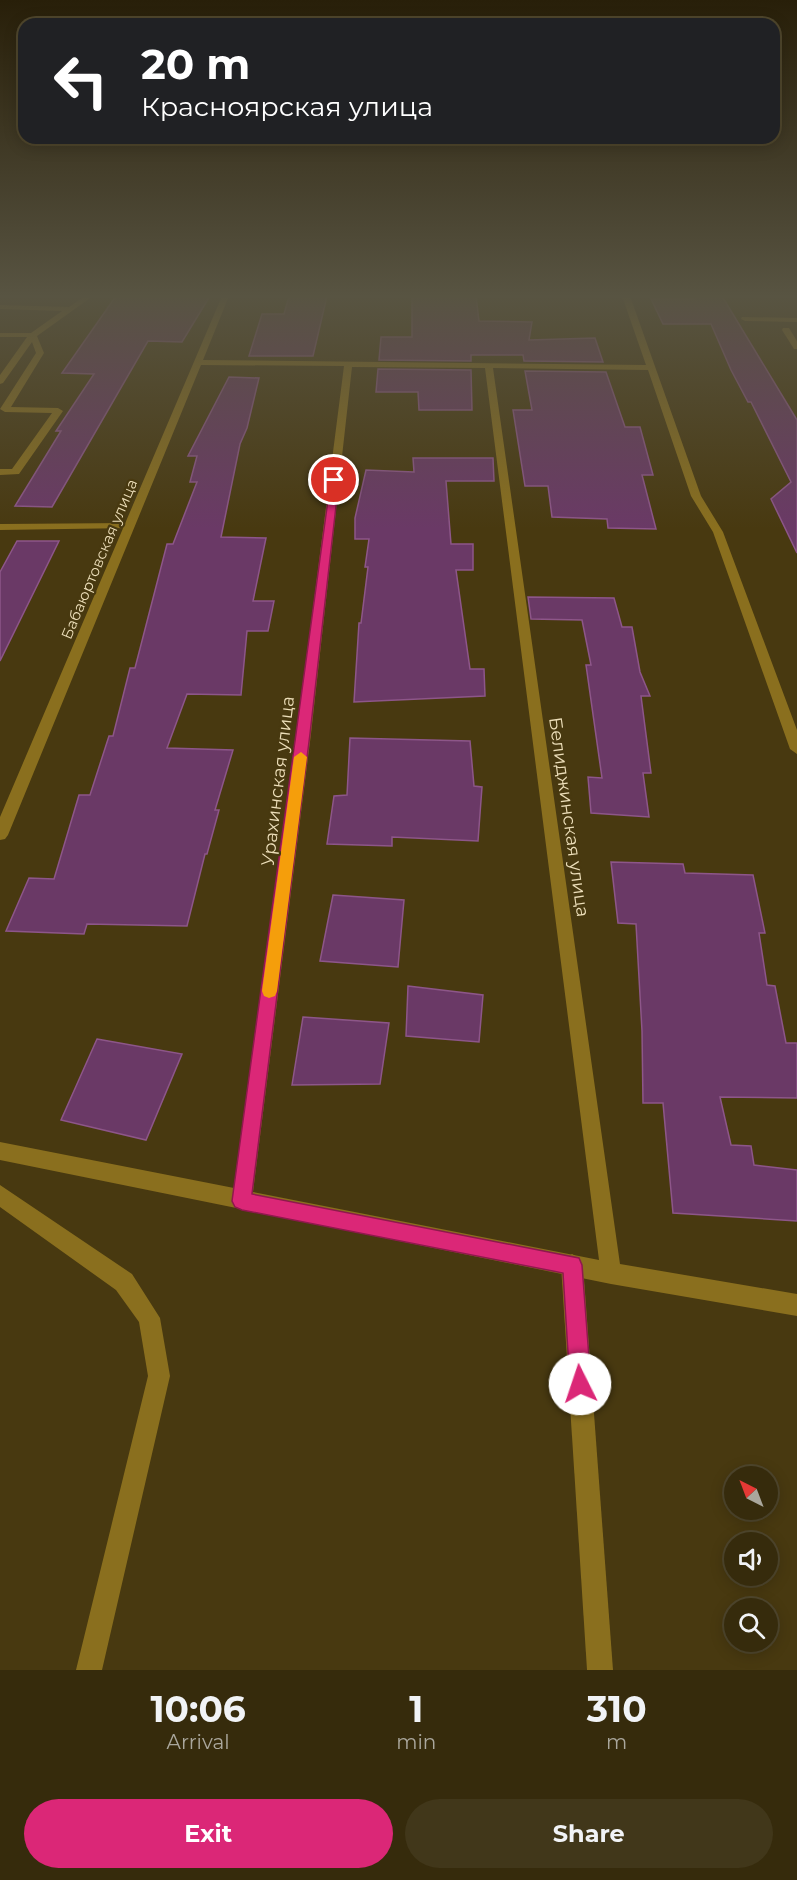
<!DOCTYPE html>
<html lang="en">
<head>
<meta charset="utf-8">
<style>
	:root { --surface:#362b0c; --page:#41371a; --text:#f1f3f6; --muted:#aaa79d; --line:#50472d; --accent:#db2777 }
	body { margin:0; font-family:Montserrat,sans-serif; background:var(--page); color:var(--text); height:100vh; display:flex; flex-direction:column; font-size:22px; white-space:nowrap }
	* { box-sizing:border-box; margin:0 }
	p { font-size:20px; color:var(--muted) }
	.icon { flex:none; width:33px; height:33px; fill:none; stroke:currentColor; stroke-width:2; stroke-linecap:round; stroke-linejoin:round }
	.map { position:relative; height:1670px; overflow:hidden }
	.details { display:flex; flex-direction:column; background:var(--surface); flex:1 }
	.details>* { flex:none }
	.banner { position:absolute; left:18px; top:18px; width:762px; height:126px; border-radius:18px; box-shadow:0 3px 15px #0003,0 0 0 2px var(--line); background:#202124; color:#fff; overflow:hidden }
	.needle { width:39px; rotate:318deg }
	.controls { position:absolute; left:724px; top:1466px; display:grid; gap:12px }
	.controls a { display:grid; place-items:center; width:54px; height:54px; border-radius:50%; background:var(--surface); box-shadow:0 3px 15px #0003,0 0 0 2px var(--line); font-size:30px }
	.pin { position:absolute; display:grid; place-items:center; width:51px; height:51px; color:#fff; margin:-26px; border:3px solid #fff; border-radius:50%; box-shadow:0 2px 6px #0007 }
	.me { position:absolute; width:66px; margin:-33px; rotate:356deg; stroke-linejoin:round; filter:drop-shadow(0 0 4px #0008) }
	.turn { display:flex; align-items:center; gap:21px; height:126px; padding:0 24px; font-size:27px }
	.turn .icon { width:78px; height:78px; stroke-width:2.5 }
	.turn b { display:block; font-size:42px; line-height:51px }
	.eta { display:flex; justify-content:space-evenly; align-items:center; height:102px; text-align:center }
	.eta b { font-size:36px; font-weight:700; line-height:42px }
	.cta { display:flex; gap:12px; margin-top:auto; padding:12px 24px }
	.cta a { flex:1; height:69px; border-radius:36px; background:var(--accent); color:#fff; font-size:24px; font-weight:700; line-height:69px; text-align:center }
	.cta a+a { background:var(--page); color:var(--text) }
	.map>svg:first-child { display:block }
	.building { fill:#6a3966; stroke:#8d5689; stroke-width:1.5 }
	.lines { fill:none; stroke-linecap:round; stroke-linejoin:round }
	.service { fill:#8a6f1e; fill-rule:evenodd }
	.minor { fill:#8a6f1e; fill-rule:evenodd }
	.route { fill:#db2777; stroke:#8e194d; stroke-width:1.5 }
	.slow { fill:#f59e0b }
	.labels { text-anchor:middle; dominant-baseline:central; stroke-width:4.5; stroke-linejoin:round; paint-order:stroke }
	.far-street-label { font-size:15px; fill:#ecdeb9; stroke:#483910 }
	.street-label { font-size:18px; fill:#ecdeb9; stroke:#483910 }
</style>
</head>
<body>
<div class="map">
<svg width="797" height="1670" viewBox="0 0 797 1670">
	<rect width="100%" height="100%" fill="#483910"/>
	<g class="building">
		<path d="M 116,296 L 210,296 L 182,342 L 148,341 L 52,507 L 15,506 L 61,431 L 56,431 L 94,374 L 62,373 Z"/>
		<path d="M 289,296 L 327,296 L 313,356 L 249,356 L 262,314 L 284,314 Z"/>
		<path d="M 412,296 L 476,296 L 479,321 L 532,322 L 529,340 L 595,338 L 603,362 L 524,361 L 523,355 L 471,355 L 471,361 L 379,360 L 381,337 L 412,337 Z"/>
		<path d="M 691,296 L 722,296 L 797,420 L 797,553 L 771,499 L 791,482 L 751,402 L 748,402 L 731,370 L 711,324 L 663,324 L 651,299 L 693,299 Z"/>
		<path d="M 378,369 L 471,370 L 472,410 L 419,410 L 418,392 L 376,392 Z"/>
		<path d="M 525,371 L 606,372 L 625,427 L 640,427 L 653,475 L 642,475 L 656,529 L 608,528 L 607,519 L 552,517 L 548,486 L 525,486 L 513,410 L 532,410 Z"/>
		<path d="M 229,377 L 259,378 L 247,428 L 240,444 L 221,537 L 266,538 L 253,601 L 274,601 L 268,631 L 247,631 L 241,695 L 187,694 L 167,748 L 233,750 L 215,810 L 219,810 L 207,854 L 205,854 L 187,926 L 87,924 L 84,934 L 6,931 L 29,878 L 54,879 L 79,795 L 90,795 L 109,736 L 113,736 L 130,668 L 135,668 L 167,544 L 173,544 L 197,482 L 190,482 L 197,456 L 188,456 Z"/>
		<path d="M 413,458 L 493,458 L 494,481 L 446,481 L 451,544 L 473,544 L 473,570 L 456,570 L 470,669 L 484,669 L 485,696 L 354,702 L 359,623 L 361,623 L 368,567 L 365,567 L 369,539 L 355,539 L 355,518 L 366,470 L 414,472 Z"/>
		<path d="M 17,541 L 59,541 L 0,661 L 0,572 Z"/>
		<path d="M 528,597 L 614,598 L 622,627 L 632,627 L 640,672 L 650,696 L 641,696 L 651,773 L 643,773 L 649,817 L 591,813 L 588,777 L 602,778 L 586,665 L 591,665 L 582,620 L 531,619 Z"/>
		<path d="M 350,738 L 470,741 L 474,786 L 482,787 L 478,841 L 392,837 L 392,846 L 327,844 L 334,796 L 347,795 Z"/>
		<path d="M 611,862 L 683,864 L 685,873 L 753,875 L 765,933 L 759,933 L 767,985 L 775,986 L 786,1043 L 797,1043 L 797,1098 L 720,1097 L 731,1145 L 751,1146 L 754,1165 L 797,1170 L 797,1221 L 673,1213 L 663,1103 L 643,1103 L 642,1031 L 636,924 L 618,923 Z"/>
		<path d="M 333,895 L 404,900 L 398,967 L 320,961 Z"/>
		<path d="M 408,986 L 483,995 L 479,1042 L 406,1036 Z"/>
		<path d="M 303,1017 L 389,1023 L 380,1084 L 292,1085 Z"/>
		<path d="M 97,1039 L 182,1054 L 146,1140 L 61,1120 Z"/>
	</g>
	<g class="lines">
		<g class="service">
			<path d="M 85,296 L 93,296 L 37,336 L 44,353 L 11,407 L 58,408 L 63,411 L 19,474 L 0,475 L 0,469 L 12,469 L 52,413 L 5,412 L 0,409 L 36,353 L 32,342 L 3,383 L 0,384 L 0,375 L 27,337 L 0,337 L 0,333 L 31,333 L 62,311 L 0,309 L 0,305 L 69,307 Z"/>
			<path d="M 128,523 L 132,524 L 132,528 L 0,530 L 0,524 Z"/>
			<path d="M 0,1185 L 132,1274 L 160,1318 L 170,1376 L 102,1670 L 76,1670 L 148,1376 L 139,1322 L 116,1290 L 0,1207 Z"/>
			<path d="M 572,1254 L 579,1258 L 583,1265 L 613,1670 L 587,1670 L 561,1265 L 565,1258 Z"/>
		</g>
		<g class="minor">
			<path d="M 222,296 L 229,296 L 203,360 L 646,365 L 622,296 L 630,296 L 701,496 L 723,532 L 797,730 L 797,754 L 790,749 L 713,532 L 691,496 L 648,370 L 493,368 L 620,1264 L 797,1294 L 797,1316 L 611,1284 L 0,1160 L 0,1142 L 234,1188 L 297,734 L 344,366 L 201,365 L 8,835 L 5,839 L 0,840 L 0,817 ZM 352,367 L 485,368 L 599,1260 L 253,1192 L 311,734 Z"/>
			<path d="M 742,317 L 797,318 L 797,322 L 745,321 L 741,319 Z"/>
			<path d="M 783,328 L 789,328 L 797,341 L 797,349 L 794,349 L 782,330 Z"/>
		</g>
	</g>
	<linearGradient id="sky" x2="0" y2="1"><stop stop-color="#281f09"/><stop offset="0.56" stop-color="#585442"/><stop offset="1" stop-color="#585442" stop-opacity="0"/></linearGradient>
	<rect width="797" height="529" fill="url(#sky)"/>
	<path class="route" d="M 331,478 L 339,480 L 310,734 L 252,1194 L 579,1258 L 582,1265 L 591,1384 L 588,1392 L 580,1395 L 573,1392 L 570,1384 L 563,1273 L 242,1210 L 235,1207 L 232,1201 Z"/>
	<path class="slow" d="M 301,752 L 307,757 L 277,991 L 275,996 L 269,998 L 264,996 L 262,991 L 294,757 Z"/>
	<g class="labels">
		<g class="far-street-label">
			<text transform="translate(99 559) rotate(-67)">Бабаюртовская улица</text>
		</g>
		<g class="street-label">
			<text transform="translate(278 781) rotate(-83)">Урахинская улица</text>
			<text transform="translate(569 817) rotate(82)">Белиджинская улица</text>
		</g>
	</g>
</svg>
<div class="controls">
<a><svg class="needle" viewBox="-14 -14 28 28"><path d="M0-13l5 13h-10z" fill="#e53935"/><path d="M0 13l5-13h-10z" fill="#aaa79d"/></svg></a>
<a><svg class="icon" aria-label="sound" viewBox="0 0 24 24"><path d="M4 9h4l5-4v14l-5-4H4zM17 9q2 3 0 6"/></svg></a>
<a><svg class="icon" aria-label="search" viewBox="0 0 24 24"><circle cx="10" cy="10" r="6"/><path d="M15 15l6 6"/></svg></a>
</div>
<div class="pin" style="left:334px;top:480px;background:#d93025"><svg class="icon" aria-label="arrive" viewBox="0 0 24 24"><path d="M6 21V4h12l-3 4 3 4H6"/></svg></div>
<svg class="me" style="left:580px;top:1384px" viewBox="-20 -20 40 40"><circle r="19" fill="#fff"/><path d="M0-13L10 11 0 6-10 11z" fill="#db2777"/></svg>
<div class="banner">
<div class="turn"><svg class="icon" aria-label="left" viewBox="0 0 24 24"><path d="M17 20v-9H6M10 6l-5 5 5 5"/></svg><div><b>20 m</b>Красноярская улица</div></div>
</div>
</div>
<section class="details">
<div class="eta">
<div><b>10:06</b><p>Arrival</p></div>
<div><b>1</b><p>min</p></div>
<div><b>310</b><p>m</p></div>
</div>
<div class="cta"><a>Exit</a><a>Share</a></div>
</section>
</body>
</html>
